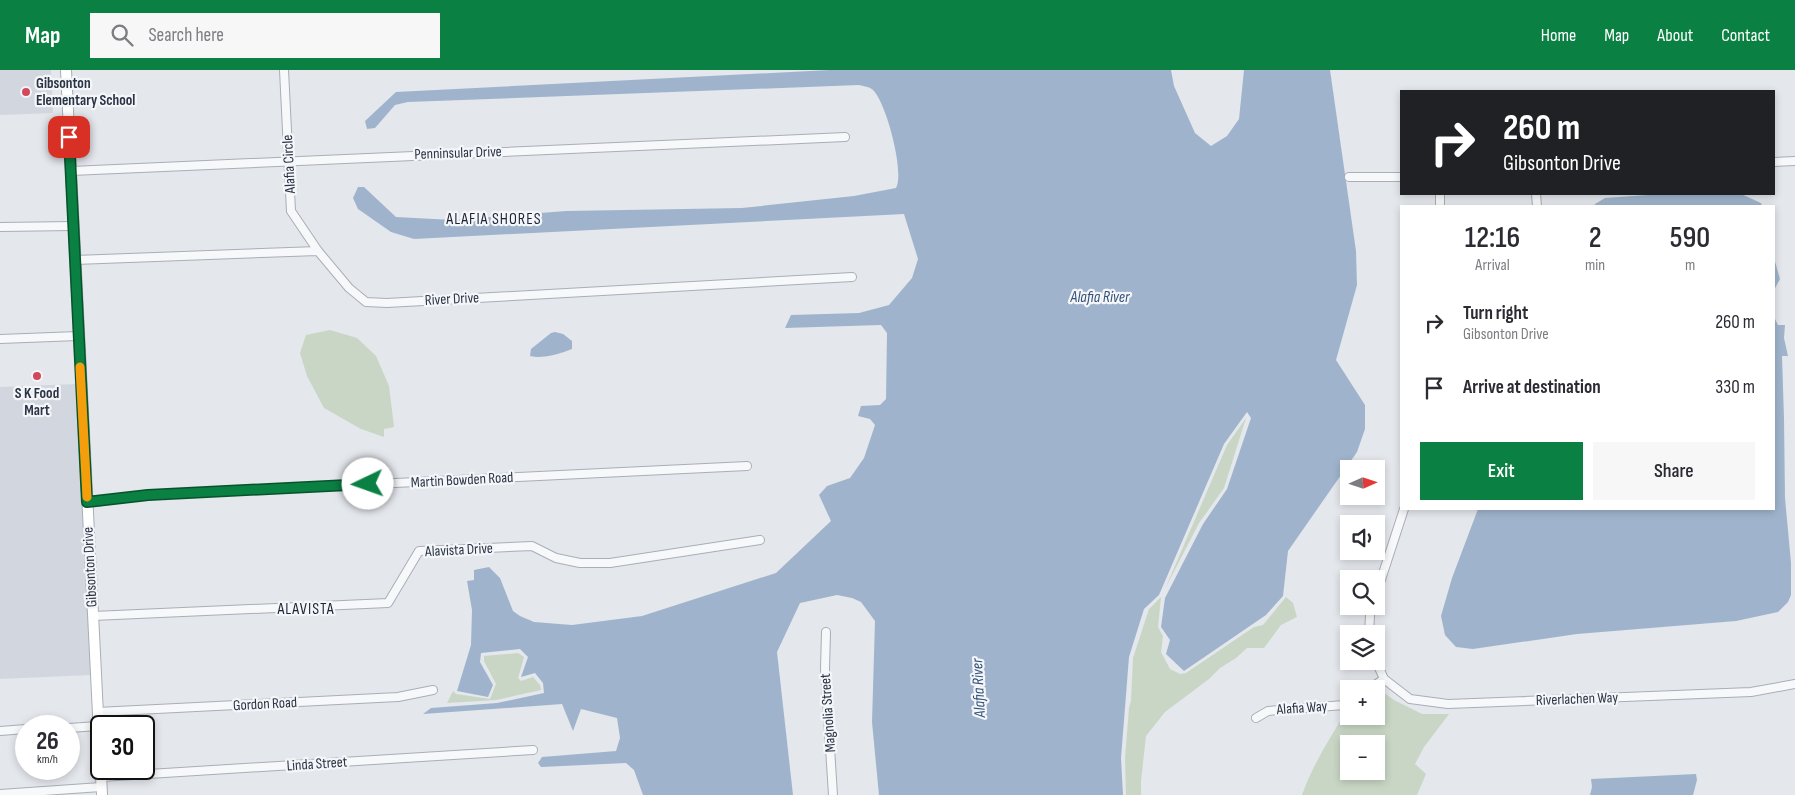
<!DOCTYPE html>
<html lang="en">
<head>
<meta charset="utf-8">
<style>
	:root { --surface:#fff; --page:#f7f7f7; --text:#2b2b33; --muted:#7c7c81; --accent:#0b8043 }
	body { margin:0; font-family:"Sofia Sans Condensed",sans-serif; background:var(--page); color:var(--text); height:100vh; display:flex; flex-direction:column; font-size:19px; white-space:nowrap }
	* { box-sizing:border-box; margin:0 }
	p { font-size:16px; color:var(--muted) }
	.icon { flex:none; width:28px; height:28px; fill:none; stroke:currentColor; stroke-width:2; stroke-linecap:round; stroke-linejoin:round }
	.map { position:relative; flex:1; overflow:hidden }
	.sheet { position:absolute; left:1400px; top:135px; width:375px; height:305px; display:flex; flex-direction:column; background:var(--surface); border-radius:0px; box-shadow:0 2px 8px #0003 }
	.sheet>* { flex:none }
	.top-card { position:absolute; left:1400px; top:20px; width:375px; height:105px; border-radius:0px; box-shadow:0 2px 8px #0003; background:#202124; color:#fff; overflow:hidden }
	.needle { width:32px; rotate:87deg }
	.tools { position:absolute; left:1340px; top:390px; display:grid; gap:10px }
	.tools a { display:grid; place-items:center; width:45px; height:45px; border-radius:0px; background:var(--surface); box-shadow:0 2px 8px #0003; font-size:25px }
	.speed { position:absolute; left:15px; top:645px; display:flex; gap:10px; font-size:25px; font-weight:700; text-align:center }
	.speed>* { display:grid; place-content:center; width:65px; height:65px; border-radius:50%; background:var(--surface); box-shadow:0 2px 8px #0003; line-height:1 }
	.speed small { font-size:12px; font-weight:400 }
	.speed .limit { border:2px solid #111; border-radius:8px; background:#fff; color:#111 }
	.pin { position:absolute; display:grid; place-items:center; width:42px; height:42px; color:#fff; margin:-21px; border-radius:10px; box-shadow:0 2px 8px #0006 }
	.me { position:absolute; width:55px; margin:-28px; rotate:267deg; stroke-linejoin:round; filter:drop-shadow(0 0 4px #0008) }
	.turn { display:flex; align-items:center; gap:18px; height:105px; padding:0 20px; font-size:22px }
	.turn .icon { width:65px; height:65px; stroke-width:2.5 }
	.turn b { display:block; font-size:35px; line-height:42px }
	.eta { display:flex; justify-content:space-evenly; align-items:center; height:85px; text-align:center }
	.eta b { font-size:30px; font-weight:600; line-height:35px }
	.action { display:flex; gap:10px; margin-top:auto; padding:10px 20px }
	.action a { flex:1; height:58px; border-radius:0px; background:var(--accent); color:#fff; font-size:20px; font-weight:600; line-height:58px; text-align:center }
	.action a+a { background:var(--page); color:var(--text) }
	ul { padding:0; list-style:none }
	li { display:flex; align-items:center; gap:15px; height:65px; padding:0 20px }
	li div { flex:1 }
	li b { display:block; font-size:19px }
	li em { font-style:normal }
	header { display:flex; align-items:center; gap:30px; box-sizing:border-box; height:70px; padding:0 25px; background:var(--accent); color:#fff }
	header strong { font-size:24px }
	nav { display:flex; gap:28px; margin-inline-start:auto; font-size:18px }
	.search { width:350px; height:45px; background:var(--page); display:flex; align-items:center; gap:12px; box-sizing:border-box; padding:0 18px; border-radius:0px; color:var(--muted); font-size:19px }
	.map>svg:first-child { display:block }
	.built { fill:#d2d6de }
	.green { fill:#c9d6c5; fill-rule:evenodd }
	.water { fill:#9fb4cc }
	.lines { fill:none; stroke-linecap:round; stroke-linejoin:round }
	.minor-casing { stroke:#a9aeb7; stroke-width:10 }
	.secondary-casing { stroke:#a9aeb7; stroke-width:12 }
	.minor { stroke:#f7f8fa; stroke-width:8 }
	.secondary { stroke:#fff; stroke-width:10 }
	.route-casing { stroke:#07532c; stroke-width:12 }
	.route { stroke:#0b8043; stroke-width:9 }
	.slow { stroke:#f59e0b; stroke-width:9 }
	.poi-dot { fill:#d1495b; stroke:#f4f6f9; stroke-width:2 }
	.labels { text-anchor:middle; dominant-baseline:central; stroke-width:4.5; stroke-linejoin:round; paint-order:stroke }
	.poi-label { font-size:15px; font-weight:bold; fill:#2b3445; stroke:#f4f6f9; text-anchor:start }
	.street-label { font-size:15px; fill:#2b3445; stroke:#f4f6f9 }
	.neighbourhood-label { font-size:16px; letter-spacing:1px; fill:#1d2536; stroke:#f4f6f9 }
	.water-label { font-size:16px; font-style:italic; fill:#34527a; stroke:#f4f6f9 }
</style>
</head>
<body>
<header>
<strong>Map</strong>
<div class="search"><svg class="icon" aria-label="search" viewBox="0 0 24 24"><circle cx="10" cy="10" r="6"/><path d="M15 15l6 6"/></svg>Search here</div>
<nav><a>Home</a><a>Map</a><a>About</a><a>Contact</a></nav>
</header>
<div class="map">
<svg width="1795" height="725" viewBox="0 0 1795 725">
	<rect width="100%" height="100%" fill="#e4e7ec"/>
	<g class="built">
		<path d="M 0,0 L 51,0 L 53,43 L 0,45 Z"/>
		<path d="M 77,314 L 91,605 L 0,609 L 0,317 Z"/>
	</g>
	<g class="green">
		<path d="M 330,260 L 357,268 L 376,286 L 389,316 L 394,357 L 384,359 L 384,367 L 361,359 L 324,338 L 307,306 L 300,283 L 306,265 Z"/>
		<path d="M 1246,348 L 1224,418 L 1199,453 L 1165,519 L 1227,375 Z"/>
		<path d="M 1161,527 L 1158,557 L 1163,566 L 1161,582 L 1170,599 L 1180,604 L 1186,603 L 1254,557 L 1263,555 L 1286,527 L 1293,533 L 1297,547 L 1281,555 L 1264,578 L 1247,578 L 1236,588 L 1220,598 L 1209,609 L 1165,642 L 1146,666 L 1141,711 L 1141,725 L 1126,725 L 1125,688 L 1129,638 L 1131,631 L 1133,588 L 1149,539 Z"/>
		<path d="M 518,583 L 524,587 L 518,608 L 521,611 L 533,607 L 540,615 L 541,620 L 496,630 L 447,633 L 453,621 L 456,624 L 490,629 L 496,614 L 484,591 L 484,586 Z"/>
		<path d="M 1383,622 L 1394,630 L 1422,644 L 1449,644 L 1424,677 L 1415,694 L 1426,704 L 1417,725 L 1302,725 C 1313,694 1330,668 1347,640 L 1349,639 L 1349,646 L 1376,646 L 1376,625 ZM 1349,674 L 1376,674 L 1376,701 L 1349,701 Z"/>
	</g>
	<g class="water">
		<path d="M 830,0 L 1171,0 L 1174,16 L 1195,63 L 1211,76 L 1227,66 L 1239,49 L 1244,0 L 1330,0 L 1356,181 L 1357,215 L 1336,290 L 1365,335 L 1365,359 L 1357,382 L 1288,481 L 1283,526 L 1266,545 L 1184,601 L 1166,584 L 1170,570 L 1161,557 L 1165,528 L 1203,454 L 1227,419 L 1251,348 L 1247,342 L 1224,374 L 1159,525 L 1144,539 L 1129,587 L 1121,688 L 1123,725 L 879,725 L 872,652 L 875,551 L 861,532 L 852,528 L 837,525 L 800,533 L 777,582 L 793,725 L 643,725 L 634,700 L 626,693 L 541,697 L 538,693 L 542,687 L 616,681 L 620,668 L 617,648 L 581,639 L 573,661 L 562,634 L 423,644 L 431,638 L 497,633 L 544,623 L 543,613 L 535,603 L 521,607 L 528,587 L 520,579 L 481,583 L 480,592 L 493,615 L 488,627 L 457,621 L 471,575 L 472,540 L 467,511 L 474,510 L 474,500 L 489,497 L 500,508 L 513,541 L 520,546 L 534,552 L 572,555 L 642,546 L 776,503 L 831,451 L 819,425 L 827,416 L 850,408 L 864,388 L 875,355 L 870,349 L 858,346 L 861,336 L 880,335 L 886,329 L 887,263 L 881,255 L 785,258 L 791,245 L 859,243 L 889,235 L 912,208 L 918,189 L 904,144 L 414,169 L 391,162 L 358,139 L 353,128 L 358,117 L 364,117 L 396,147 L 453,150 L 566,141 L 742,138 L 854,126 L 896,118 C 905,103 886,32 873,20 C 870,17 863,16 859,15 L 408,32 L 395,35 L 375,58 L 367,59 L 365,51 L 396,22 Z"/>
		<path d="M 1662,124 L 1741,124 L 1761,133 L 1762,136 L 1594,136 L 1595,134 L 1605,128 Z"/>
		<path d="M 1774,188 L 1780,209 L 1774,220 Z"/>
		<path d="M 1774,247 L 1778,255 L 1785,255 L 1784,268 L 1788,286 L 1782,286 L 1784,348 L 1785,428 L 1791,493 L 1791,525 L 1788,532 L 1778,542 L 1736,551 L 1577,564 L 1473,579 L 1456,577 L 1445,565 L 1441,546 L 1452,508 L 1478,439 L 1774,439 Z"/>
		<path d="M 555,262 L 563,264 L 572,271 L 572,279 C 559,284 543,289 530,286 L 531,279 L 551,263 Z"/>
		<path d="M 1696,704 L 1697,710 L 1693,725 L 1590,725 L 1592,717 L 1591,709 Z"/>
	</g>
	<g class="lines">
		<defs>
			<g id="minor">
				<path d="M 284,0 L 291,141 L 318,181"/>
				<path d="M 1774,92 L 1795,91"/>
				<path d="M 71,101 L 845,67"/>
				<path d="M 1349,107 L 1401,107"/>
				<path d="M 1440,124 L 1440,136"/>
				<path d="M 1536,124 L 1537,136"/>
				<path d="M 0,157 L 73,156"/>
				<path d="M 75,190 L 318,181 L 349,218 L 366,232 L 387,233 L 852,207"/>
				<path d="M 0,269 L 78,266"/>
				<path d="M 87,433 L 148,425 L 747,396"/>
				<path d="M 1376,525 L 1404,439"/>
				<path d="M 93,546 L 388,533 L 419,481 L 532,476 L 556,488 L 580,493 L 610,493 L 760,470"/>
				<path d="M 826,562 L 825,599 L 833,725"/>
				<path d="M 1369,564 L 1370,545 L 1372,536"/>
				<path d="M 1376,591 L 1384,609 L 1410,629 L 1448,634 L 1751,622 L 1795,614"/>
				<path d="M 1369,619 L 1384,609"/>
				<path d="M 97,642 L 398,627 L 433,620"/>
				<path d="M 1256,648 L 1268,641 L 1344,635 L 1349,632"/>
				<path d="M 69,658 L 98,656"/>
				<path d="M 0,661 L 26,659"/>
				<path d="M 101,707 L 533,680"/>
				<path d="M 0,724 L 101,717"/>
			</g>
			<path id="secondary" d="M 66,0 L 102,725"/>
		</defs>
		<use href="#minor" class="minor-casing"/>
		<use href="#secondary" class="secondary-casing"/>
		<use href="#minor" class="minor"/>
		<use href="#secondary" class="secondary"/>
	</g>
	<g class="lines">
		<defs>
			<path id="route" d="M 69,67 L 87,432 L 148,425 L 368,414"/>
		</defs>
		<use href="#route" class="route-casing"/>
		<use href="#route" class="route"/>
		<path class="slow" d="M 80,297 L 87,427"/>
	</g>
	<g class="poi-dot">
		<circle cx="26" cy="22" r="5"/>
		<circle cx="37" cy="306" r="5"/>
	</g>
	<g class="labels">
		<g class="poi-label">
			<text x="36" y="13">Gibsonton<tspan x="36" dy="17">Elementary School</tspan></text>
			<text x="37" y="323" text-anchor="middle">S K Food<tspan x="37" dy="17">Mart</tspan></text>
		</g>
		<g class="street-label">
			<text transform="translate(458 83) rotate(-2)">Penninsular Drive</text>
			<text transform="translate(289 94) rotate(-93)">Alafia Circle</text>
			<text transform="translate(452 229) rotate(-3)">River Drive</text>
			<text transform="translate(462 410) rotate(-3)">Martin Bowden Road</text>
			<text transform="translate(459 480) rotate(-3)">Alavista Drive</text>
			<text transform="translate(90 497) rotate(-93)">Gibsonton Drive</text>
			<text transform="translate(1577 629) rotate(-2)">Riverlachen Way</text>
			<text transform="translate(265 634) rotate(-3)">Gordon Road</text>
			<text transform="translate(1302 638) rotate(-4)">Alafia Way</text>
			<text transform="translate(828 643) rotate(-94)">Magnolia Street</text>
			<text transform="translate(317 694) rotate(-4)">Linda Street</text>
		</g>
		<g class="neighbourhood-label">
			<text x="494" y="149">ALAFIA SHORES</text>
			<text x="306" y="539">ALAVISTA</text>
		</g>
		<g class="water-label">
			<text x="1100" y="227">Alafia River</text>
			<text transform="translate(979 618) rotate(-93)">Alafia River</text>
		</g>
	</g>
</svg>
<div class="tools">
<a><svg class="needle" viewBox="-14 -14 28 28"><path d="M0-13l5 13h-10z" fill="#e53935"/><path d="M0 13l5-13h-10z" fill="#7c7c81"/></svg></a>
<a><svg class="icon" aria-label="sound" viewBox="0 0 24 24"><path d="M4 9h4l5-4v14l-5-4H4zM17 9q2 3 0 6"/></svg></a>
<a><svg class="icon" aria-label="search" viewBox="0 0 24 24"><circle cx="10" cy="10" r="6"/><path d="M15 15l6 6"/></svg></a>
<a><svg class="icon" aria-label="layers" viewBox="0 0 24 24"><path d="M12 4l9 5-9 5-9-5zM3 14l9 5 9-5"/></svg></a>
<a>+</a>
<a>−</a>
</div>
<div class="speed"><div>26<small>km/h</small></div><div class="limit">30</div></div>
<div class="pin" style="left:69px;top:67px;background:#d93025"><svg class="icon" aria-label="arrive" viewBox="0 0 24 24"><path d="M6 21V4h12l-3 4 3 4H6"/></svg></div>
<svg class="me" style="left:368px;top:414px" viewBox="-20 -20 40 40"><circle r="19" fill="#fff"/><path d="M0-13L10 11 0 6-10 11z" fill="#0b8043"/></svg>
<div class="top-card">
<div class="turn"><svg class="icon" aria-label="right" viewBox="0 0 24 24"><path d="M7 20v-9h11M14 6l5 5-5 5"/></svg><div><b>260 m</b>Gibsonton Drive</div></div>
</div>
<section class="sheet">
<div class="eta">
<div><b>12:16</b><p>Arrival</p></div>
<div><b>2</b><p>min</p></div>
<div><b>590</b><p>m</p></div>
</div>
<ul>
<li><svg class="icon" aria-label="right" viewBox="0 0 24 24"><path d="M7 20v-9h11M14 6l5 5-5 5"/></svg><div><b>Turn right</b><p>Gibsonton Drive</p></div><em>260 m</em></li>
<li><svg class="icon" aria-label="arrive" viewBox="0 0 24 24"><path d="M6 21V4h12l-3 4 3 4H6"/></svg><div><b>Arrive at destination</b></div><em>330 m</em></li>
</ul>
<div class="action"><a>Exit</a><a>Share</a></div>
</section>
</div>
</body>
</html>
